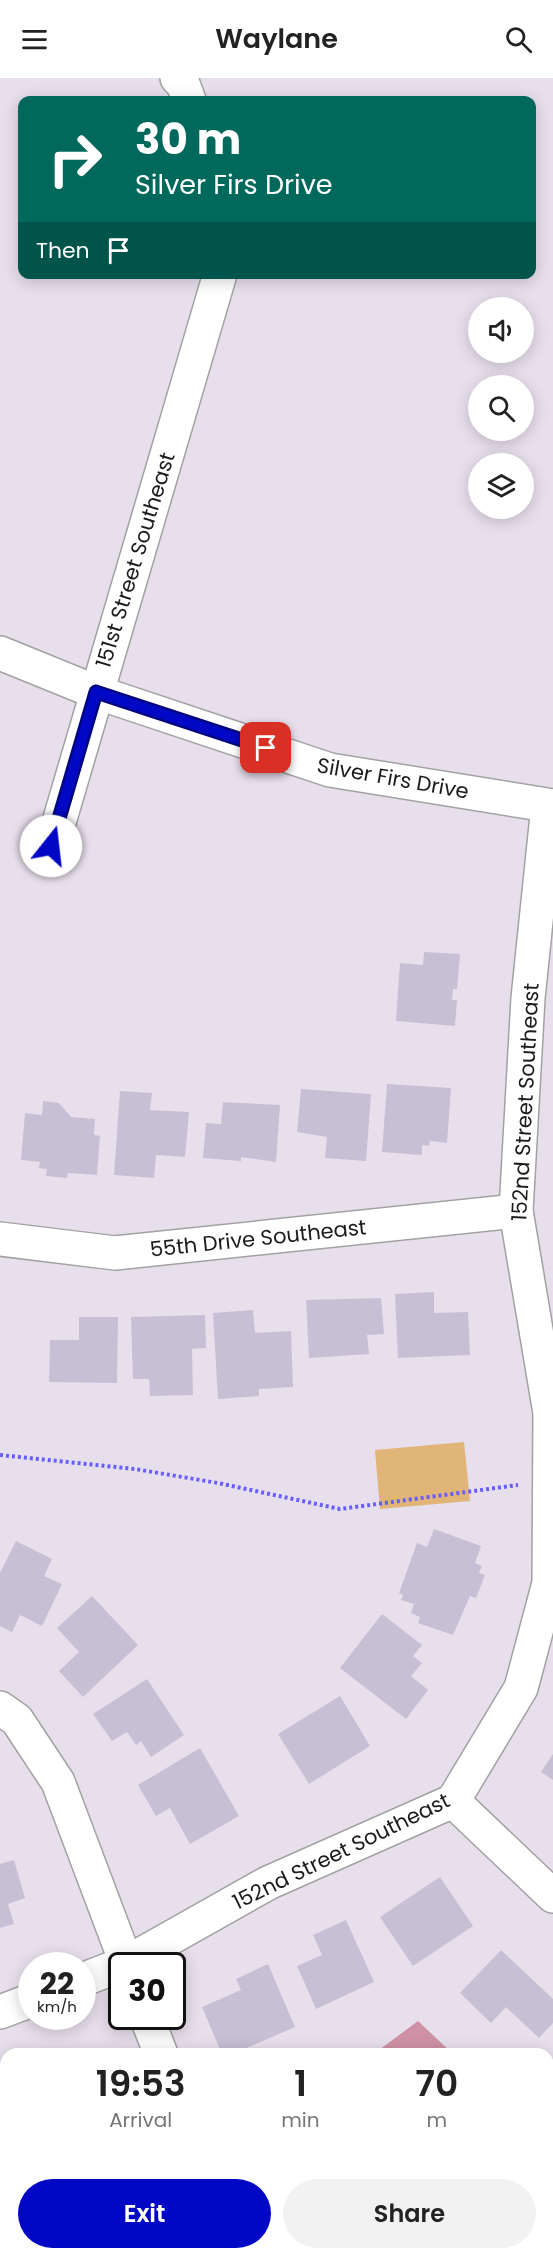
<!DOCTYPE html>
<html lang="en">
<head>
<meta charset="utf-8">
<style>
	:root { --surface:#fff; --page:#f2f2f2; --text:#222; --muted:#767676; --accent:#0008c5 }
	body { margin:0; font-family:Poppins,sans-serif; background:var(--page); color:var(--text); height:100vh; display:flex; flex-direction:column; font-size:22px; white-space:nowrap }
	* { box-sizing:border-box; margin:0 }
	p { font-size:20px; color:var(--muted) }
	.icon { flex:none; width:33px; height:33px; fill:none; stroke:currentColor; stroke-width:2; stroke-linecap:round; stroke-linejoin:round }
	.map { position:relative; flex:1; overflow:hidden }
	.side { position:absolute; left:0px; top:1970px; width:554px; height:212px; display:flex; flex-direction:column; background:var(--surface); border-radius:18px 18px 0 0; box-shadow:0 3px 15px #0003 }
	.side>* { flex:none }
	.top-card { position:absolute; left:18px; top:18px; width:518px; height:183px; border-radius:12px; box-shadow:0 3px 15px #0003; background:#00695c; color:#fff; overflow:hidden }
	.controls { position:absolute; left:468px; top:219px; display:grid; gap:12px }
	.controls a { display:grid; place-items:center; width:66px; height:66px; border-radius:50%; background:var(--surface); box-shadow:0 3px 15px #0003; font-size:30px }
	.speed { position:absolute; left:18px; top:1874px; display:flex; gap:12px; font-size:30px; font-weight:700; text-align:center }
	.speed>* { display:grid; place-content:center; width:78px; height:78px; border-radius:50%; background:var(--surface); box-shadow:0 3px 15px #0003; line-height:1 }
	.speed small { font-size:15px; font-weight:400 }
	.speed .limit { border:3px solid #111; border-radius:9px; background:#fff; color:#111 }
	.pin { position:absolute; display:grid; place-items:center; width:51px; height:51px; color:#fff; margin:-26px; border-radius:12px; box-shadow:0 3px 9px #0006 }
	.me { position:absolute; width:66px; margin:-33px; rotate:16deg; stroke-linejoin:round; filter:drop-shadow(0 0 4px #0008) }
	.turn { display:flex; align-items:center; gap:21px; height:126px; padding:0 18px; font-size:27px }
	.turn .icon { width:78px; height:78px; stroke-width:2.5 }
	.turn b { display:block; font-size:42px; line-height:51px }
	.then { display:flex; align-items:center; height:57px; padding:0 18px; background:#0003; gap:12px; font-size:22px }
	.eta { display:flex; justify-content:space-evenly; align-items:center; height:102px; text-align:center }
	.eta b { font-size:36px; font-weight:600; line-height:42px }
	.primary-button { display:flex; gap:12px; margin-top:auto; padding:12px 18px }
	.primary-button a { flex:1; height:69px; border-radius:36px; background:var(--accent); color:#fff; font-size:24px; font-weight:600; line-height:69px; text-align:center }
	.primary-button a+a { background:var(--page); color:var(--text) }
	header { display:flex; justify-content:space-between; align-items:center; height:78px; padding:0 18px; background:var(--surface); font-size:27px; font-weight:600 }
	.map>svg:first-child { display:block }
	.forest { fill:#cf91a6 }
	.pitch { fill:#e1b478 }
	.building { fill:#c7bfd4 }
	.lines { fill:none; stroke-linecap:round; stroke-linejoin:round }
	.minor-casing { stroke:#a2a2a2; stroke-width:36 }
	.path { stroke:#685eff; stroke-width:4; stroke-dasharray:3 3; stroke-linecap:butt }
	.minor { stroke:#fff; stroke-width:33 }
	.route-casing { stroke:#000580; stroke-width:15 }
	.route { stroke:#0008c5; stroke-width:10 }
	.labels { text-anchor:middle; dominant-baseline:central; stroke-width:6; stroke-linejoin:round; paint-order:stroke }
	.street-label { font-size:21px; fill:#1b1b1b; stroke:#fff }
</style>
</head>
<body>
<header><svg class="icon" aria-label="menu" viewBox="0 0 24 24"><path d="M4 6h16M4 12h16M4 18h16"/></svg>Waylane<svg class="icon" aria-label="search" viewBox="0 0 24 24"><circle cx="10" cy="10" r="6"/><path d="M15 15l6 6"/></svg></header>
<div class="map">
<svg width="553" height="2180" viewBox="0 0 553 2180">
	<rect width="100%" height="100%" fill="#e8dfed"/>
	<g class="forest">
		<path d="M 418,1943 L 452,1975 L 375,1975 Z"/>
		<path d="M 548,2070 L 553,2075 L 553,2180 L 516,2180 L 511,2175 L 548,2175 Z"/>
	</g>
	<path class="pitch" d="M 464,1364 L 470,1423 L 380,1431 L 375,1372 Z"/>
	<g class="building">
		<path d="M 424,874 L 460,876 L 457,911 L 453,911 L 452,922 L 457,922 L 455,948 L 396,943 L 400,885 L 423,887 Z"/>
		<path d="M 387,1006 L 451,1010 L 447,1065 L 430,1063 L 429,1068 L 422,1067 L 422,1077 L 382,1074 Z"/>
		<path d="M 301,1011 L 371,1016 L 366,1083 L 325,1080 L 327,1059 L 297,1054 Z"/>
		<path d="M 120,1013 L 152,1015 L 150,1032 L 189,1034 L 185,1079 L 156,1077 L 154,1100 L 114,1097 Z"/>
		<path d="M 43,1023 L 59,1025 L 71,1039 L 95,1041 L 94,1057 L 100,1058 L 97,1097 L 68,1095 L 67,1100 L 46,1098 L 47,1091 L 39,1090 L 40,1084 L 21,1082 L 25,1035 L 42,1037 Z"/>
		<path d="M 223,1024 L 280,1027 L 276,1084 L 241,1079 L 241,1083 L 203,1080 L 206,1045 L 221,1046 Z"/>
		<path d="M 434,1214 L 434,1235 L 468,1234 L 470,1277 L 398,1280 L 395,1216 Z"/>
		<path d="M 381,1220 L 384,1256 L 367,1257 L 369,1276 L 309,1280 L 306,1222 Z"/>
		<path d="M 253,1232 L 255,1255 L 291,1253 L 293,1309 L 259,1311 L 259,1318 L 218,1321 L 213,1235 Z"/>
		<path d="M 205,1237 L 206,1270 L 192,1271 L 193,1317 L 150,1318 L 149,1301 L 133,1301 L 131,1239 Z"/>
		<path d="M 79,1239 L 118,1239 L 117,1305 L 49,1304 L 50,1262 L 79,1262 Z"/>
		<path d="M 434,1451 L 481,1468 L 475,1485 L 482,1488 L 479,1495 L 485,1497 L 476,1520 L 470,1518 L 453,1557 L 418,1545 L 420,1539 L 411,1535 L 414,1526 L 401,1522 L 403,1517 L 399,1515 L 417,1465 L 427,1469 Z"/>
		<path d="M 16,1463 L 52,1481 L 44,1498 L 62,1506 L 42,1548 L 20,1537 L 12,1554 L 0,1548 L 0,1495 Z"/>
		<path d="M 92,1518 L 138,1567 L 83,1619 L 59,1593 L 79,1574 L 57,1550 Z"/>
		<path d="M 382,1536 L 422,1567 L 413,1578 L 422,1585 L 411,1598 L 428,1612 L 406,1641 L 340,1590 Z"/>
		<path d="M 147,1601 L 184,1657 L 151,1679 L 141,1663 L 136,1667 L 127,1654 L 112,1663 L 93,1636 Z"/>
		<path d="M 340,1618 L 370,1668 L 309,1706 L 278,1656 Z"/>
		<path d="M 200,1670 L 239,1738 L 190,1766 L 170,1730 L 156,1738 L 138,1707 Z"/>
		<path d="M 553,1676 L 553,1702 L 541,1694 Z"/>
		<path d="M 14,1782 L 25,1820 L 8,1826 L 14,1846 L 0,1850 L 0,1786 Z"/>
		<path d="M 440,1799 L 473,1848 L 413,1888 L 380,1839 Z"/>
		<path d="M 346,1842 L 374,1904 L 316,1931 L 297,1888 L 322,1877 L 313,1857 Z"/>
		<path d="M 501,1872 L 553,1921 L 553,1945 L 539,1960 L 506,1929 L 491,1945 L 460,1915 Z"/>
		<path d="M 268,1886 L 295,1949 L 233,1976 L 222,1976 L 202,1929 L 241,1912 L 236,1901 Z"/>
		<path d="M 80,2175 L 169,2175 L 171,2180 L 82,2180 Z"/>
		<path d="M 322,2175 L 347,2175 L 341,2180 L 326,2180 Z"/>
		<path d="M 350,2175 L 413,2175 L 407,2180 L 354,2180 Z"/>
	</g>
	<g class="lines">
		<defs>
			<g id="minor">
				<path d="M 177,0 L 183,6 L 189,22"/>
				<path d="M 0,575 L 96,614 L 330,692 L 553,728"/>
				<path d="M 52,768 L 220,196"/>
				<path d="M 0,1161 L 115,1175 L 516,1133"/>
				<path d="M 0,1630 L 17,1642 L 58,1704 L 127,1887"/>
				<path d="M 453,1723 L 553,1818"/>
				<path d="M 82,1902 L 126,1885 L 268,1805 L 453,1723 L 521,1610 L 549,1505 L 550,1335 L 516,1133 L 528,920 L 548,728"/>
				<path d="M 0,1934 L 32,1922"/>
				<path d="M 146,1938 L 161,1976"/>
				<path d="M 245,2175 L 248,2180"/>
			</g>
		</defs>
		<use href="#minor" class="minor-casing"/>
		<path class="path" d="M 0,1377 L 135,1391 L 218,1405 L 340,1431 L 518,1407"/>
		<use href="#minor" class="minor"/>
	</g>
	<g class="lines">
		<defs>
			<path id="route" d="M 51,768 L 96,614 L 266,670"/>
		</defs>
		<use href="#route" class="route-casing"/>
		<use href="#route" class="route"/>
	</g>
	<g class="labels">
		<g class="street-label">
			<text transform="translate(135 482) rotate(-73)">151st Street Southeast</text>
			<text transform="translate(393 700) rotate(10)">Silver Firs Drive</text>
			<text transform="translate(525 1024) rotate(-87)">152nd Street Southeast</text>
			<text transform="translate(258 1160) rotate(-6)">55th Drive Southeast</text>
			<text transform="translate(341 1773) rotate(-26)">152nd Street Southeast</text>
		</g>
	</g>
</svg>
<div class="controls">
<a><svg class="icon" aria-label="sound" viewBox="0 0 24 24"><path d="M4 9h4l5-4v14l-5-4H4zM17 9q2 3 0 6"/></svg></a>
<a><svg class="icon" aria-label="search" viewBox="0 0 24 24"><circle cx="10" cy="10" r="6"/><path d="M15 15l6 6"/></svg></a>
<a><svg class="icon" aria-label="layers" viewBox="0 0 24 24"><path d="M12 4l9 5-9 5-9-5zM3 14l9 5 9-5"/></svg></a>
</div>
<div class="speed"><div>22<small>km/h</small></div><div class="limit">30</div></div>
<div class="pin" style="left:266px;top:670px;background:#d93025"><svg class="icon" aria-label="arrive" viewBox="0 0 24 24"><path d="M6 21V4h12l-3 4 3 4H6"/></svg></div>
<svg class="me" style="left:51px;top:768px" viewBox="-20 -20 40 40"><circle r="19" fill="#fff"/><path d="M0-13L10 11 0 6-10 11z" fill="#0008c5"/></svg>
<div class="top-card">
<div class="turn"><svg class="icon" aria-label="right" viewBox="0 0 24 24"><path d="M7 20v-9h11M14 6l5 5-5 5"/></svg><div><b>30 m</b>Silver Firs Drive</div></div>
<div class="then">Then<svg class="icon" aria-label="arrive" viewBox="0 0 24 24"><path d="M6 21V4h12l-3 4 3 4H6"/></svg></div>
</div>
<section class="side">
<div class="eta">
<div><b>19:53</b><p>Arrival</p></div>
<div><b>1</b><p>min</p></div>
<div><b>70</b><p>m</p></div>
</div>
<div class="primary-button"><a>Exit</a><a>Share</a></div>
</section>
</div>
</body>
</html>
